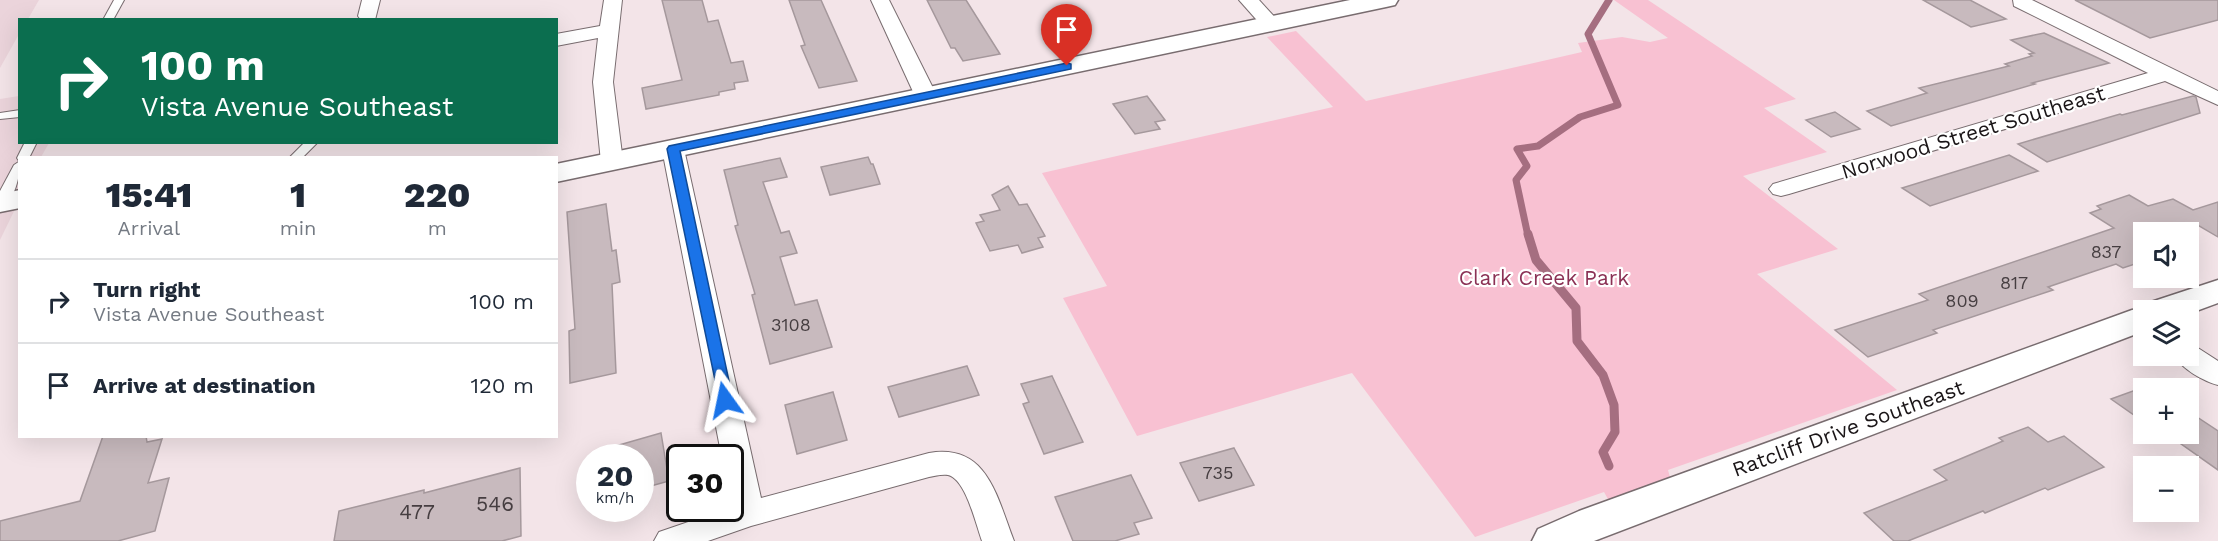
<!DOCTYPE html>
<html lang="en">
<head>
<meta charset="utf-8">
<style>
	:root { --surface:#fff; --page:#f6f6f7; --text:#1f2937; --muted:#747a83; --line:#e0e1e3 }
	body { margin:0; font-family:"Work Sans",sans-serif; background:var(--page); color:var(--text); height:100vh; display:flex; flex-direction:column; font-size:22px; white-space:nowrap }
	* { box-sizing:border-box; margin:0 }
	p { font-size:20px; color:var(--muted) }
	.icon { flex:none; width:33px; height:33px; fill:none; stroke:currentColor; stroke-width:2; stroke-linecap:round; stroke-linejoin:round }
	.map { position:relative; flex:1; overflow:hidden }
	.drawer { position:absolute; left:18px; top:156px; width:540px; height:282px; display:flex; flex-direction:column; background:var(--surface); border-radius:0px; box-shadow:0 6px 24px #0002 }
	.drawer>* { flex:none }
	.top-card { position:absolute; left:18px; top:18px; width:540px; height:126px; border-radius:0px; box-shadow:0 6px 24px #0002; background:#0b6e4f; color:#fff; overflow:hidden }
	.tools { position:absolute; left:2133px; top:222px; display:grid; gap:12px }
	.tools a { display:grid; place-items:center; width:66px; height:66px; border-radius:0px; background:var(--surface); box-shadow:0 6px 24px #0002; font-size:30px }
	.speed { position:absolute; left:576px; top:444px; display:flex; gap:12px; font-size:30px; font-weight:700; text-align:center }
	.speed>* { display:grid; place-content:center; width:78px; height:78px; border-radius:50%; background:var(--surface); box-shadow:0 6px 24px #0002; line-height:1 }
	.speed small { font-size:15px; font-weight:400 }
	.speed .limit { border:3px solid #111; border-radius:9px; background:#fff; color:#111 }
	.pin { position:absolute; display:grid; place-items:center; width:51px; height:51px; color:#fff; margin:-62px -26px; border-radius:50% 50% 50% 0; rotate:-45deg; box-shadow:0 0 6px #0007 }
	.pin .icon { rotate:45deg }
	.me { position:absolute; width:66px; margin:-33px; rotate:348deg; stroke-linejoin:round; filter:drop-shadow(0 0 4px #0008) }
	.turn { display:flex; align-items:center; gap:21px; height:126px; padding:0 24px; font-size:27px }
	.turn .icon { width:78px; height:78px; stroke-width:2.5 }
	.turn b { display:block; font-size:42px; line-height:51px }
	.eta { display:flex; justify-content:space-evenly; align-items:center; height:102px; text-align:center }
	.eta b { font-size:36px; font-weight:800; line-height:42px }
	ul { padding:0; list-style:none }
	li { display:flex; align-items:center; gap:18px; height:84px; padding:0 24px; border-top:2px solid var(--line) }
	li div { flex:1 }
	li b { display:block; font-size:22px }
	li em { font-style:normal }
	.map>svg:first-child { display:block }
	.built { fill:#ebd4db }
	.green { fill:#f8c1d2 }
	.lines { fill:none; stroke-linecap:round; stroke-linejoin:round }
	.stream-far1 { stroke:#a56e80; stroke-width:7 }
	.stream { stroke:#a56e80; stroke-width:9 }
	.building { fill:#c8babe; stroke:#a5989c; stroke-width:1.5 }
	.lane-casing { stroke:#786c6f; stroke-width:2 }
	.street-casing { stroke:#786c6f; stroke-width:2 }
	.secondary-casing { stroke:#786c6f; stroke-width:3 }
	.lane { fill:#fff; fill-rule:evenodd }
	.street { fill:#fff; fill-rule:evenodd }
	.secondary { fill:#fff; fill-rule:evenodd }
	.route { fill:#1a73e8; stroke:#114b97; stroke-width:1.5 }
	.labels { text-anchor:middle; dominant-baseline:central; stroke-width:4.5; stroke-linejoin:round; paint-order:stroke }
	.number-label { font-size:18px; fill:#463e41 }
	.street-label { font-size:21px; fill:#1a1517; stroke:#fff }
	.park-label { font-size:21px; fill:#8b3155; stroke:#fff }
	.near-number-label { font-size:21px; fill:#463e41 }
</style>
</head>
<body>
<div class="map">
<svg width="2218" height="541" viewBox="0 0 2218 541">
	<rect width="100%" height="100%" fill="#f3e4e8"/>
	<g class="built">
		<path d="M 0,0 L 39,0 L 28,19 L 20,20 L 19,34 L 0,68 Z"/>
		<path d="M 19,96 L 20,142 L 49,143 L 41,157 L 20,158 L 19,201 L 0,240 L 0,99 Z"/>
	</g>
	<path class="green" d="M 1614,0 L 1648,0 L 1796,99 L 1764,108 L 1827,152 L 1743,176 L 1838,249 L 1757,274 L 1897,390 L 1668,470 L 1671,481 L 1609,501 L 1604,492 L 1475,537 L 1352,373 L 1137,436 L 1063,298 L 1107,286 L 1042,173 L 1333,107 L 1267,37 L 1296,31 L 1366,101 L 1582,52 L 1578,43 L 1622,37 L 1650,42 L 1668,38 Z"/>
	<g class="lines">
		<path class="stream-far1" d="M 1528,236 L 1516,180 L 1527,166 L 1517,149 L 1538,146 L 1580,117 L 1618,105 L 1588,34 L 1609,0"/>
		<path class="stream" d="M 1528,234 L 1536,260 L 1576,308 L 1577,341 L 1603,375 L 1614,405 L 1615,432 L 1603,452 L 1609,466"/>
	</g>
	<g class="building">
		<path d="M 662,0 L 702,0 L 708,22 L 718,20 L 731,63 L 743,61 L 748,81 L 734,83 L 735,89 L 719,92 L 719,95 L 646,109 L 642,88 L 682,80 Z"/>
		<path d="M 789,0 L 821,0 L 857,81 L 819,88 L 801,46 L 805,45 Z"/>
		<path d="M 927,0 L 966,0 L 1000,54 L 963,61 L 955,48 L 951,48 Z"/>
		<path d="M 1923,0 L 1970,0 L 2006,19 L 1971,27 Z"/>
		<path d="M 2075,0 L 2218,0 L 2218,20 L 2150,38 Z"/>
		<path d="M 2044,33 L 2109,63 L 2032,83 L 2035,84 L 1891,126 L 1867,111 L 1927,93 L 1919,88 L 2009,66 L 2005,64 L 2032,56 L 2029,54 L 2034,53 L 2011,40 Z"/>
		<path d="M 1147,96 L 1165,120 L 1155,122 L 1160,129 L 1135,134 L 1113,104 Z"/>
		<path d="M 2193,96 L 2196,97 L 2200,113 L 2047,162 L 2018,144 L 2120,114 L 2122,115 Z"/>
		<path d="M 1835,112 L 1860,129 L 1831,137 L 1806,120 Z"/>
		<path d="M 2009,155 L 2038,171 L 1930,206 L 1902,188 Z"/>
		<path d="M 868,157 L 871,164 L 873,164 L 880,184 L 830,195 L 821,167 Z"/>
		<path d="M 780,158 L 787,177 L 763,182 L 781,233 L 789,231 L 797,253 L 780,257 L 795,305 L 817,300 L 832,347 L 770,364 L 752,295 L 755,294 L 735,226 L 738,225 L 724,170 Z"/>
		<path d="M 1008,186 L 1019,205 L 1027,204 L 1045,236 L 1038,238 L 1043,247 L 1022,253 L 1018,245 L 990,251 L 976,223 L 984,221 L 980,215 L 1000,210 L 992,195 Z"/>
		<path d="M 2129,195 L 2148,206 L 2173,199 L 2193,210 L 2218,202 L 2218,237 L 2196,224 L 2172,232 L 2144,232 L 2144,261 L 2123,268 L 2116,264 L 2092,272 L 2048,287 L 2053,290 L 1933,330 L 1937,333 L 1868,357 L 1835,330 L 1928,300 L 1919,294 L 2114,228 L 2090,213 L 2101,209 L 2097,206 Z"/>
		<path d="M 606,204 L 612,251 L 616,250 L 620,282 L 612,284 L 616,373 L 570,383 L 569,331 L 575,329 L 567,212 Z"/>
		<path d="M 967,366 L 979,395 L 899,417 L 888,387 Z"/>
		<path d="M 1052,376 L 1083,442 L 1044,454 L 1023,404 L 1029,402 L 1021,384 Z"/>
		<path d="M 2144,387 L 2144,422 L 2111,399 Z"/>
		<path d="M 833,392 L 847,440 L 797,454 L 785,405 Z"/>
		<path d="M 2188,411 L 2218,431 L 2218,470 L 2167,434 L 2188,434 Z"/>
		<path d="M 2028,427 L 2048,442 L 2064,436 L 2104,467 L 2048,490 L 2045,488 L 1985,513 L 1983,511 L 1908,541 L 1894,541 L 1864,513 L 1947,480 L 1934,470 L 2003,441 L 1999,438 Z"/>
		<path d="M 661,433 L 669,481 L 640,489 L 640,458 L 599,458 L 598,451 Z"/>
		<path d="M 103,436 L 146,436 L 147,442 L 162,439 L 148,483 L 169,478 L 155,531 L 118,541 L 0,541 L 0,521 L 80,501 Z"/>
		<path d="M 1234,448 L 1254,485 L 1199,501 L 1180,463 Z"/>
		<path d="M 520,468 L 521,536 L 502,541 L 334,541 L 339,511 L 424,490 L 424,493 Z"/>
		<path d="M 1131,475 L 1152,518 L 1134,523 L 1139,534 L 1115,541 L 1073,541 L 1055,497 Z"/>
	</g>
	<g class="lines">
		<defs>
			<g id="lane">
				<path d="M 114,0 L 124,0 L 113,20 L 103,20 Z"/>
				<path d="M 20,110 L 20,117 L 0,119 L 0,113 Z"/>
				<path d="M 25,142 L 37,142 L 29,158 L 20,158 L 19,161 L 17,158 Z"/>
				<path d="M 305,142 L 318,142 L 302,158 L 289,158 Z"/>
				<path d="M 20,161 C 20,175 15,202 0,207 L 0,191 L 14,165 Z"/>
			</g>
			<g id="street">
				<path d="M 362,0 L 380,0 L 375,20 L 361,20 L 358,16 Z"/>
				<path d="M 604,0 L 622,0 L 613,82 L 623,162 L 620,167 L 612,169 L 604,167 L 601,162 L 593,82 L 598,38 L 556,46 L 556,34 L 600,26 Z"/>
				<path d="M 871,0 L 889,0 L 937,96 L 934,101 L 926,102 L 918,101 L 915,96 Z"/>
				<path d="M 1239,0 L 1259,0 L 1280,23 L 1277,27 L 1263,27 Z"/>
				<path d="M 2013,0 L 2032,0 L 2218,91 L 2218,105 L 2165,81 L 1789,194 L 1781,196 L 1773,194 L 1769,189 L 1773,184 L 2148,73 L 2014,6 Z"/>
				<path d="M 673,142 L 681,144 L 684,149 L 761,498 L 929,453 C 988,443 997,498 1014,541 L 982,541 C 976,525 966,479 948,475 C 942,474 935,476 929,477 L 751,526 L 708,541 L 654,541 L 659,532 L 732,507 L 730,458 L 722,458 L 662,149 L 665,144 Z"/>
				<path d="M 2188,345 L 2198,348 L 2218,361 L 2218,385 C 2203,381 2182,369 2175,356 L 2188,356 Z"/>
			</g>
			<g id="secondary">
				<path d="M 1350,0 L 1398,0 L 1395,5 L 1386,7 L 556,182 L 556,164 Z"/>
				<path d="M 20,190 L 20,208 L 0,212 L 0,194 Z"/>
				<path d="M 2218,280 L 2218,303 L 2188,314 L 2188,310 L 2144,310 L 2144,331 L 1594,541 L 1532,541 L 1538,529 L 1579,511 L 2132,310 L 2148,307 L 2151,302 Z"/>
			</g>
		</defs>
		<use href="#lane" class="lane-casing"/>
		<use href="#street" class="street-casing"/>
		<use href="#secondary" class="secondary-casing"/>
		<use href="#lane" class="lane"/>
		<use href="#street" class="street"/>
		<use href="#secondary" class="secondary"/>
	</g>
	<path class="route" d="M 1067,63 L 1071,64 L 1071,69 L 680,151 L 733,400 L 731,404 L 720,404 L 667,149 L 669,146 Z"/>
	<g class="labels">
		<g class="number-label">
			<text x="2106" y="251">837</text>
			<text x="2014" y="282">817</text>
			<text x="1962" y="300">809</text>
			<text x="791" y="324">3108</text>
			<text x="1218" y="472">735</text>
		</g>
		<g class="street-label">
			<text transform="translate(1973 132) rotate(-17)">Norwood Street Southeast</text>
			<text transform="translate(1848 428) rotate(-20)">Ratcliff Drive Southeast</text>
		</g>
		<g class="park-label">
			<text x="1544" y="277">Clark Creek Park</text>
		</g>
		<g class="near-number-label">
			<text x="495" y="503">546</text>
			<text x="417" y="511">477</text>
		</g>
	</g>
</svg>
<div class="tools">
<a><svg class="icon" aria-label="sound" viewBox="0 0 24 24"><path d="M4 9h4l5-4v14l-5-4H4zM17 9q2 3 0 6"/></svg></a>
<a><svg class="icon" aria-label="layers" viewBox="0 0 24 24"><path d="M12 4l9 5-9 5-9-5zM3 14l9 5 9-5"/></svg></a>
<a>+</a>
<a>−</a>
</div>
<div class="speed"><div>20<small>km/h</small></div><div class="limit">30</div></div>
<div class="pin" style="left:1067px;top:66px;background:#d93025"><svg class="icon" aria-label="arrive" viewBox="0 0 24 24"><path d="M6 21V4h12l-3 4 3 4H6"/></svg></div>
<svg class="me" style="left:725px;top:400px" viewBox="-20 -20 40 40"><path d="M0-17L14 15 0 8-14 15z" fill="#1a73e8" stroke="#fff" stroke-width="4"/></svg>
<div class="top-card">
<div class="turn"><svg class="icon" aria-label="right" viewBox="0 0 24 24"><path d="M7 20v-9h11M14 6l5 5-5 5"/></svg><div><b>100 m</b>Vista Avenue Southeast</div></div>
</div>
<section class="drawer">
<div class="eta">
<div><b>15:41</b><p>Arrival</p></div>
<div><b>1</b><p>min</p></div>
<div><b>220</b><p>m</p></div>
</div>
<ul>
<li><svg class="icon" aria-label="right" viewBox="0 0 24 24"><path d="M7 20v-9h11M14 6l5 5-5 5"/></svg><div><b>Turn right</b><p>Vista Avenue Southeast</p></div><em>100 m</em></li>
<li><svg class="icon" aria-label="arrive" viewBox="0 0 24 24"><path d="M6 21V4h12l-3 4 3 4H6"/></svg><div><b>Arrive at destination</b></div><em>120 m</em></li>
</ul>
</section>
</div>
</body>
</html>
